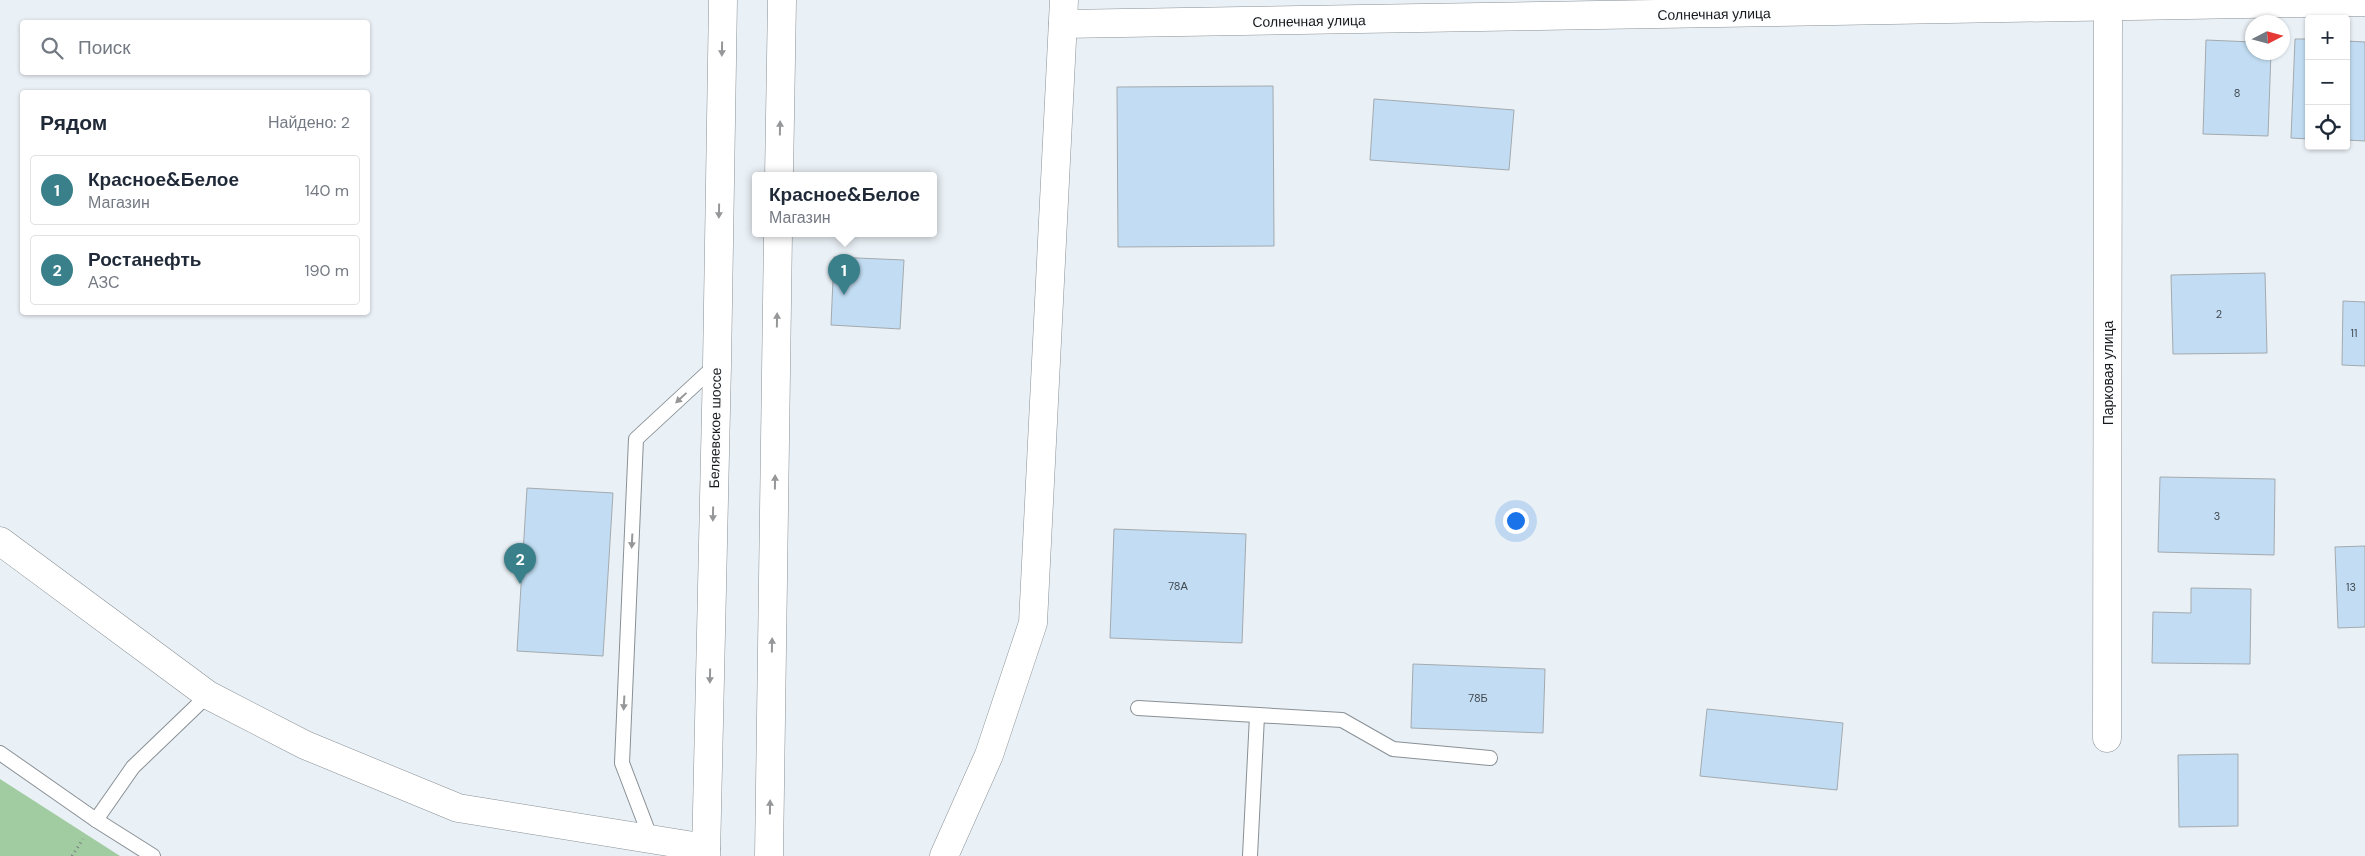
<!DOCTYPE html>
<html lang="ru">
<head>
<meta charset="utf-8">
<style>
	body { margin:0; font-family:"DM Sans",sans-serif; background:#f2f2f3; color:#1f2937 }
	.controls { position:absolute; right:15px; top:15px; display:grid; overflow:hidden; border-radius:5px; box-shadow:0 1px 4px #0004 }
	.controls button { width:45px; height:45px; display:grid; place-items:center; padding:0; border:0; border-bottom:1px solid #e0e1e3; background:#fff; color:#1f2937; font:25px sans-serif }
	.compass { position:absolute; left:2245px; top:15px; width:45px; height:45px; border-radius:50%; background:#fff; box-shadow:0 1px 4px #0004; rotate:84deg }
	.you { position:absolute; left:1515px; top:520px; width:18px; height:18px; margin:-12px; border:4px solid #fff; border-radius:50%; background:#1a73e8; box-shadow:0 0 0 8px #1a73e833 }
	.badge { display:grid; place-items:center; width:32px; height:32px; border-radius:50%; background:#3a808b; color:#fff; font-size:16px; font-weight:700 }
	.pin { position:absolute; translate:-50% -41px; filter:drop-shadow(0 1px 2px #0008) }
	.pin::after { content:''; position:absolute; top:26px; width:18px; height:15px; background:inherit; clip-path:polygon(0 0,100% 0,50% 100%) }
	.popup { position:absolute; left:752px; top:172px; width:185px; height:65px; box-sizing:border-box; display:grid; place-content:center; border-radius:5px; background:#fff; filter:drop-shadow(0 1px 4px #0005); font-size:16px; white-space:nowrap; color:#747a83 }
	.popup b { font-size:19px; color:#1f2937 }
	.popup::after { content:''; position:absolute; left:50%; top:100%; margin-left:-10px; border:10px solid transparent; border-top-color:#fff }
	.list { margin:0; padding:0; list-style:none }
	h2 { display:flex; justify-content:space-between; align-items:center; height:65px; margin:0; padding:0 20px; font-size:21px }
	h2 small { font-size:16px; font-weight:400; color:#747a83 }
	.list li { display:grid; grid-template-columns:32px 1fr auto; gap:15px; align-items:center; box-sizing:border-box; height:70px; margin:0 10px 10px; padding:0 10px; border:1px solid #e0e1e3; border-radius:5px }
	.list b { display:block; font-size:19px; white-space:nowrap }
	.list p { margin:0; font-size:16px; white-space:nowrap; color:#747a83 }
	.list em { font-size:16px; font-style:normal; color:#747a83 }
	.icon { flex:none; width:28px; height:28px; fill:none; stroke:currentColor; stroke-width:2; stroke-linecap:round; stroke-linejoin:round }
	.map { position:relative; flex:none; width:2365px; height:856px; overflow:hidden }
	.search { position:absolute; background:#fff; box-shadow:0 1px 4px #0004; left:20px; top:20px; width:350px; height:55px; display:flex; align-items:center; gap:12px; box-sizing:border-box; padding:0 18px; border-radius:5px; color:#747a83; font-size:19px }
	.panel { position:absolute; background:#fff; box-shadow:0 1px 4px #0004; left:20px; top:90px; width:350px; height:225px; border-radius:5px }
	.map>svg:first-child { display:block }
	.green { fill:#a1cca1 }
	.building { fill:#c2ddf3; stroke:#a3aaaf }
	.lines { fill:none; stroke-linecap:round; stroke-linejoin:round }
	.service-casing { stroke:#899095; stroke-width:16 }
	.minor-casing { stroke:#899095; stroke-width:29 }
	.primary-casing { stroke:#899095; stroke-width:29 }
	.path { stroke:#777c7f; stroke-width:3; stroke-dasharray:1 4; stroke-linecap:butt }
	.service { stroke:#fff; stroke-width:14 }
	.minor { stroke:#fff; stroke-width:28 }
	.primary { stroke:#fff; stroke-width:28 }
	.oneway { fill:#969798 }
	.labels { text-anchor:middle; stroke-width:4; stroke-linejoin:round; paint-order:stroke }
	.number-label { font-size:11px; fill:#414950 }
	.street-label { font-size:14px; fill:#16181a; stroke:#fcfdfe }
</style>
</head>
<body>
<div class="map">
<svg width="2365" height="856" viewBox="0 0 2365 856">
	<rect width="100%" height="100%" fill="#eaf1f6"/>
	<polygon class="green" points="0,779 120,856 0,856"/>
	<g class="building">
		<polygon points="2295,39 2309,39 2309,139 2291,138"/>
		<polygon points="2206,40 2252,42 2252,52 2271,52 2268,136 2203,134"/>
		<polygon points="2346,41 2365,42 2365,141 2346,140"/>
		<polygon points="1273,86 1274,246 1118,247 1117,87"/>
		<polygon points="1374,99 1514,110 1509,170 1370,160"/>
		<polygon points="834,257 904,260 900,329 831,325"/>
		<polygon points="2265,273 2267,353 2173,354 2171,275"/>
		<polygon points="2343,301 2365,302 2365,366 2342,365"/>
		<polygon points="2160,477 2275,479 2274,555 2158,552"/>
		<polygon points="527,488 613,493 603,656 517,651"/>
		<polygon points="1114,529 1246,534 1242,643 1110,638"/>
		<polygon points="2365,546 2365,627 2338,628 2335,547"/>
		<polygon points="2191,588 2251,589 2250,664 2152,663 2153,612 2191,613"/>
		<polygon points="1413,664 1545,669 1543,733 1411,728"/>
		<polygon points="1707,709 1843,723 1837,790 1700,776"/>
		<polygon points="2238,754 2238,826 2179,827 2178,755"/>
	</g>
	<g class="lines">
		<g class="service-casing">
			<g id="service">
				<polyline points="1138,708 1342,720 1393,749 1490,758"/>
				<polyline points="0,753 96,820 153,856"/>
				<polyline points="96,820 133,767 208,695"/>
				<polyline points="651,839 622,763 636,439 716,365"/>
				<polyline points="1250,856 1257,716"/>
			</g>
		</g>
		<g class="minor-casing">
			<g id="minor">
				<polyline points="1063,24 2365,2"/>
				<polyline points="0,541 208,695 305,745 458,808 706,848"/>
				<polyline points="2107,738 2108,8"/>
				<polyline points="944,856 989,755 1033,623 1064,0"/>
			</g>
		</g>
		<g class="primary-casing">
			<g id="primary">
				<polyline points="779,176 782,0"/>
				<polyline points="706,856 717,365 723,0"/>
				<polyline points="769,856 778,234"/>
			</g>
		</g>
		<polyline class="path" points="72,856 83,839"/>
		<use href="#service" class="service"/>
		<use href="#minor" class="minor"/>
		<use href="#primary" class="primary"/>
	</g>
	<defs><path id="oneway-solid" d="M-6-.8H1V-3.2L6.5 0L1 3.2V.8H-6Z" transform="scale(1.25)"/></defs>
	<g class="oneway">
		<use href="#oneway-solid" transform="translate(722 49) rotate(91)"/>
		<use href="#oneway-solid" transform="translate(780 128) rotate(-89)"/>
		<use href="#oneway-solid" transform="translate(719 211) rotate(91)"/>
		<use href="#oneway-solid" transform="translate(777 320) rotate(-89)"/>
		<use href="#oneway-solid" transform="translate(681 398) rotate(137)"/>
		<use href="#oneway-solid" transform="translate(775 482) rotate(-89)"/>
		<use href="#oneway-solid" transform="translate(713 514) rotate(91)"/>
		<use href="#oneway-solid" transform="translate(632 541) rotate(93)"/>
		<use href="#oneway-solid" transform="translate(772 645) rotate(-89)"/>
		<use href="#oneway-solid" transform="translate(710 676) rotate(91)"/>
		<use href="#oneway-solid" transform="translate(624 703) rotate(93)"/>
		<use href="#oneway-solid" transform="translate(770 807) rotate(-89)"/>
	</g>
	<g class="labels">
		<g class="number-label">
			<text x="2237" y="97">8</text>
			<text x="2219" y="318">2</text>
			<text x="2354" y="337">11</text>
			<text x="2217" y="520">3</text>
			<text x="1178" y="590">78А</text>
			<text x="2351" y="591">13</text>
			<text x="1478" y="702">78Б</text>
		</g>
		<g class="street-label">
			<text transform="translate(1714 14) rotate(-1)" y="5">Солнечная улица</text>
			<text transform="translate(1309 21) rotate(-1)" y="5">Солнечная улица</text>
			<text transform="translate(2108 373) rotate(-90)" y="5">Парковая улица</text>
			<text transform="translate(715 428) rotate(-89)" y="5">Беляевское шоссе</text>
		</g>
	</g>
</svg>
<div class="controls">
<button>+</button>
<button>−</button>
<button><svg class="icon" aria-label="locate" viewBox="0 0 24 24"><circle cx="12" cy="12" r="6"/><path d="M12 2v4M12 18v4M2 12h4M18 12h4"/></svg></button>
</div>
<svg class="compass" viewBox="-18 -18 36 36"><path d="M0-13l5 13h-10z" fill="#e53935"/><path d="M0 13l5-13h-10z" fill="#747a83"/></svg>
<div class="you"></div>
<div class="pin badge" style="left:844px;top:295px">1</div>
<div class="popup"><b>Красное&amp;Белое</b>Магазин</div>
<div class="pin badge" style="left:520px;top:584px">2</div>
<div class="search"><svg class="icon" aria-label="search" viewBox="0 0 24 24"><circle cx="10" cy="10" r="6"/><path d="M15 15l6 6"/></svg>Поиск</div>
<section class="panel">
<h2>Рядом<small>Найдено: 2</small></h2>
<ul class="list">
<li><span class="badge">1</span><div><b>Красное&amp;Белое</b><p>Магазин</p></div><em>140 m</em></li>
<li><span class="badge">2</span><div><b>Ростанефть</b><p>АЗС</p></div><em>190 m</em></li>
</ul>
</section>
</div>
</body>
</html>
